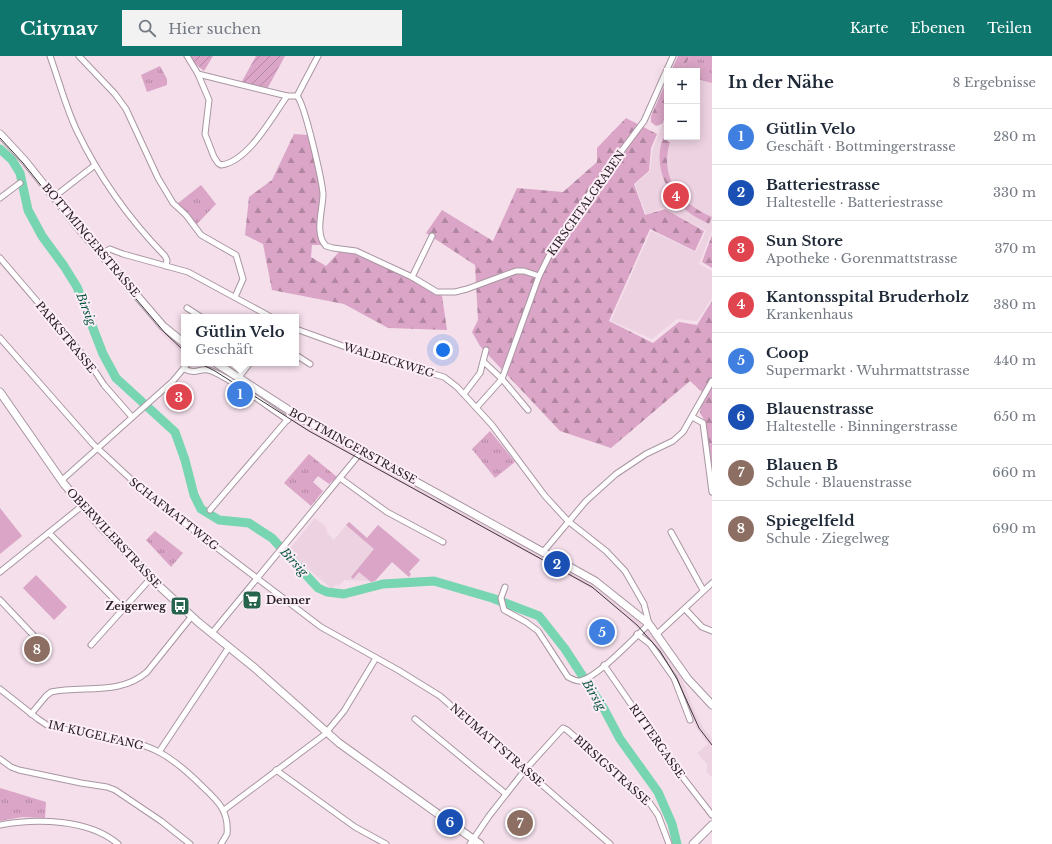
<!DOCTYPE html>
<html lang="de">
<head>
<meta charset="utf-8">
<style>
	body { margin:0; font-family:"Libre Baskerville",serif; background:#f2f2f3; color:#1f2937 }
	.controls { position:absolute; right:12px; top:12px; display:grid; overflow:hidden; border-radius:0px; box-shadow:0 2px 10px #0003 }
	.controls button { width:36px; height:36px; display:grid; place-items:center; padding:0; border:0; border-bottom:1px solid #e0e1e3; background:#fff; color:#1f2937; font:20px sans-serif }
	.you { position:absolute; left:443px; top:294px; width:14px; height:14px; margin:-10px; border:3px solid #fff; border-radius:50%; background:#1a73e8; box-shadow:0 0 0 6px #1a73e833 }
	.badge { display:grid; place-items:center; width:26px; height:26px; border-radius:50%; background:#0f766e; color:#fff; font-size:13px; font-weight:700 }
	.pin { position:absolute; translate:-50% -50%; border:2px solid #fff; box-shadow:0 1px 4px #0006 }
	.popup { position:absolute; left:181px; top:258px; width:118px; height:52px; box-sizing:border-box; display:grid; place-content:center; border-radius:0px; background:#fff; filter:drop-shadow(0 1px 3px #0005); font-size:13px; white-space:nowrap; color:#747a83 }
	.popup b { font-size:15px; color:#1f2937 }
	.popup::after { content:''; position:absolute; left:50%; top:100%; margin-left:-8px; border:8px solid transparent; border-top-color:#fff }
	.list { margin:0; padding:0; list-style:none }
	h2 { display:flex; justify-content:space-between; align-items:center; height:52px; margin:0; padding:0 16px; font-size:17px }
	h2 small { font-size:13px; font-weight:400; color:#747a83 }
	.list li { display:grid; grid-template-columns:26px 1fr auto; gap:12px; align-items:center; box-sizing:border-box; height:56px; padding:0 16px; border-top:1px solid #e0e1e3 }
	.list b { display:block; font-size:15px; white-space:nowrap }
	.list p { margin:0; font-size:13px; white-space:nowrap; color:#747a83 }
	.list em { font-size:13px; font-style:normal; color:#747a83 }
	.icon { flex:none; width:22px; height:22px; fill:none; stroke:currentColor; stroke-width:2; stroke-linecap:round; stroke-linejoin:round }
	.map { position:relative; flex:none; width:712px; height:788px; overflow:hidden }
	header { display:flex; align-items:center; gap:24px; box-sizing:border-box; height:56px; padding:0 20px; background:#0f766e; color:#fff }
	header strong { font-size:19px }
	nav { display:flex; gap:22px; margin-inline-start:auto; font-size:14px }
	.search { width:280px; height:36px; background:#f2f2f3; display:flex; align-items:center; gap:10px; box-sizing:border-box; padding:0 14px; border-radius:0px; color:#747a83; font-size:15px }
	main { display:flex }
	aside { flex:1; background:#fff }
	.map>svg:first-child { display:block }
	.built { fill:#edd2e2 }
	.grass { fill:url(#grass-tufts) }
	.forest { fill:url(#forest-firs) }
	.garden { fill:url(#garden-furrows) }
	.pitch { fill:#daa5c6 }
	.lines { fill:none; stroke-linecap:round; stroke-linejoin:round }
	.river { stroke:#78d5b2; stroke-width:9 }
	.minor-casing { stroke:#a996a2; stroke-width:7 }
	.secondary-casing { stroke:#a996a2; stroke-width:9 }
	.minor { stroke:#fff; stroke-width:5 }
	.secondary { stroke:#fff; stroke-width:7 }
	.tram { stroke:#3d353a; stroke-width:1 }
	.labels { text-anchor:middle; stroke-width:4; stroke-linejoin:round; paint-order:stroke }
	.street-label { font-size:11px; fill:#282125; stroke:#feeef7 }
	.poi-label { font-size:11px; font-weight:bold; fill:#282125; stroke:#feeef7; text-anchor:start }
	.water-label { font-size:12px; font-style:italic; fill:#0a5841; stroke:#feeef7 }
</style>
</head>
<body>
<header>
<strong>Citynav</strong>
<div class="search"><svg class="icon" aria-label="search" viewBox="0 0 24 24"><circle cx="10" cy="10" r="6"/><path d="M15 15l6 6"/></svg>Hier suchen</div>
<nav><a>Karte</a><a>Ebenen</a><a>Teilen</a></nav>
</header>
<main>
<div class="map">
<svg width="712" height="788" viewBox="0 0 712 788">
	<defs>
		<pattern id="grass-tufts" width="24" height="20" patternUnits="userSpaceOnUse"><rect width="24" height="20" fill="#daa5c6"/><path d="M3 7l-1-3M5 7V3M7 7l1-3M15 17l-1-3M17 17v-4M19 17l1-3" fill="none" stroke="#b186a1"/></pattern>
		<pattern id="forest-firs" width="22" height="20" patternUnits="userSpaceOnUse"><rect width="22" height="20" fill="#daa5c6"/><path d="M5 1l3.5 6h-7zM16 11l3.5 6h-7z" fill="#b186a1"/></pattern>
		<pattern id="garden-furrows" width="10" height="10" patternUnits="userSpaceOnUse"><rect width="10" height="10" fill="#daa5c6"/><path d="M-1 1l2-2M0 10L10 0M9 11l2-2" fill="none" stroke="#b186a1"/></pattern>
	</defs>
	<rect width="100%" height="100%" fill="#f4dfeb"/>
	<g class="built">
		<polygon points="712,0 712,175 699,208 712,215 712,242 697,265 677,263 652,283 611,265 651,175 696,196 706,175 664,152 646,158 635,128 650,116 653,92 667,57 667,81 697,81 697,15"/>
		<polygon points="156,265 184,293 184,299 163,279 154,268"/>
		<polygon points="197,307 207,307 226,317 311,372 595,527 639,565 671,602 681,621 695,656 704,673 712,682 712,721 707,716 707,708 697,697 708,688 696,671 676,623 657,593 623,557 596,535 298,369 215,316"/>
		<polygon points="315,462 326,471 327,477 334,484 349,466 367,482 378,469 420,504 409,516 411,518 409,521 392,506 375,525 344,524 338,530 336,528 332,533 288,495"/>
	</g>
	<g class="grass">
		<polygon points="690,0 712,0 712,27 697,23 697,15 682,15"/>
		<polygon points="160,10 167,23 167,29 147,36 141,19"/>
		<polygon points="201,129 216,148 197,168 177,148"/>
		<polygon points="490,375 515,406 495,422 472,393"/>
		<polygon points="309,398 337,421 329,428 318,420 313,426 323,435 311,450 284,427"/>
		<polygon points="155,475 183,497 171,511 146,484"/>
		<polygon points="0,732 46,746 45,762 22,761 0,765"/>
	</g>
	<g class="forest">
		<polygon points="678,0 690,0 682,15 671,15"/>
		<polygon points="667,24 667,56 662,68 656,70 651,66 651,60"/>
		<polygon points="626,62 657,78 651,92 649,115 634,128 645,159 665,153 704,175 695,195 650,173 609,265 653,287 679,266 697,269 712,245 712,411 705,365 700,357 702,336 690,325 611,392 560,375 493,304 480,290 472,276 478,264 475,209 426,177 442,154 493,185 517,132 563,136 597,106 597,92"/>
		<polygon points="294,78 308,79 322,139 320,181 323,189 312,189 311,201 326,210 339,196 361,198 409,219 442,240 447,274 388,272 344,248 272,234 263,188 245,179 249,141 272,124"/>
		<path d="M663,82l7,4c-11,36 10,61 42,75l-3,7c-7,-4 -15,-7 -22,-13 -21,-16 -34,-47 -24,-73z"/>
		<polygon points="712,179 712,212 702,206"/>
	</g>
	<g class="garden">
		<polygon points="190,0 213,0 204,15 194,7"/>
		<polygon points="256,0 285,0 266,35 240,29"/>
	</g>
	<g class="pitch">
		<polygon points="0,452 22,480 0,498"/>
		<polygon points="349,466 367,482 378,469 420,504 409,516 411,518 409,521 392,506 375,525 371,526 359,516 353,523 351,521 374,493 346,469"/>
		<polygon points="36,519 67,551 54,564 23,532"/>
	</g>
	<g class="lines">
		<polyline class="river" points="0,93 12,104 20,117 28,154 42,180 64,210 77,231 103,298 116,322 175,376 185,404 194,439 201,453 219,464 249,467 272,482 318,532 327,536 344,538 383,528 434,525 492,542 539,560 565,593 604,653 620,683 658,736 672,768 677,788"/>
		<g class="minor-casing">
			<g id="minor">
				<path d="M50,0c9,25 16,52 27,75 23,48 51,87 88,125l2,4 -1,6"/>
				<polyline points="79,0 115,38 126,53 158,122 173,147 186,159 201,179 236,199 243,223 235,241"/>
				<polyline points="187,0 198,18 287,40 297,40"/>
				<path d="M198,18l11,26 -4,34 9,23 4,6 3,2c27,-3 52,-49 66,-69"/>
				<path d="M297,40c8,8 25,85 26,98 0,15 -9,40 3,52l7,2 23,3 56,26 25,15h18l12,-3 49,-18h8l15,5"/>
				<polyline points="297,40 318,0"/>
				<polyline points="54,141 95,109"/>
				<polyline points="0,142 20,127"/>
				<polyline points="101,198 110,193 123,198 188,216 271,261"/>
				<polyline points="0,202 89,306 104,329 132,361"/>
				<polyline points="412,221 432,180"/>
				<polyline points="187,252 201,261"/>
				<path d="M296,273l69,25 79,23 13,10 35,38 53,71 23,25 38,30 19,20 19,33 5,20c-15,14 -51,53 -69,57 -5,0 -8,-2 -12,-4l-30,-46 -12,-9 -22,-12 -3,-12 4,-11"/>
				<polyline points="0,282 93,388 149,440 321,571 398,614 440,640 610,788"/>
				<polyline points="296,299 310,308"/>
				<polyline points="484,306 502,323 528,354"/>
				<path d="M184,313c14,6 14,-1 24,1 16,3 64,40 80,50"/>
				<polyline points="239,321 250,307"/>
				<polyline points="464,338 480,317 486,294"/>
				<polyline points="477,351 502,323 539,220 554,190 584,145 644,65 673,0"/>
				<polyline points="692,361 703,367 712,436"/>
				<polyline points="340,422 387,456 443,486"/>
				<polyline points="62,424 173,325 188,307"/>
				<polyline points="210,454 293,357"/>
				<polyline points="671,476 703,534"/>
				<polyline points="49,477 124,553"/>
				<polyline points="543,496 586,445 616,418 646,398 673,385 683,376 712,325"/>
				<polyline points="0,516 82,450"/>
				<polyline points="0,544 34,580"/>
				<polyline points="685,553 702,571 712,575"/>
				<polyline points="212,577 362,395"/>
				<polyline points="637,578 650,588 674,622 690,664"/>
				<polyline points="657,578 712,527"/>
				<polyline points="91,589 151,522"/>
				<polyline points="604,609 671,706 712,759"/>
				<path d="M0,633l38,30 9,6c36,11 77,9 112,27 17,9 31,22 45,36 15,14 25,24 23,46l-6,10"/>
				<path d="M31,658l15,-18 5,-4c33,-7 68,4 96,-20l45,-56"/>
				<polyline points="415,663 506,738"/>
				<polyline points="159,696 229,591"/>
				<polyline points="0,703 11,711 19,714 81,727 107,731 115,734 161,765 190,788"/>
				<polyline points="276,714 355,771 386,788"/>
				<polyline points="224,754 324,679 344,655 376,602"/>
				<path d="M0,769c36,-7 89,-6 118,19"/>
				<polyline points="470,788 489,760 525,714 563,672 567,674 649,746 658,759 669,788"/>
			</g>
		</g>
		<g class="secondary-casing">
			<g id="secondary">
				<polyline points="0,78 25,105 76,169 163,270 184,287"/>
				<polyline points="216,307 301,362 595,525 649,568 688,623 712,649"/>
				<polyline points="0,336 64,428 102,472 157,528 198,566 256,613 339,687 480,788"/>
				<polyline points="693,788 712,769"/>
			</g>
		</g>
		<use href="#minor" class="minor"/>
		<use href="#secondary" class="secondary"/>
		<g class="tram">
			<polyline points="0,82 23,107 63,157 165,277 184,295"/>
			<polyline points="199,307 215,315 309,375 592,531 637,569 660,595 677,623 699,672 712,689"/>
		</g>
	</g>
	<defs>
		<g id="supermarket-square" transform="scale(1)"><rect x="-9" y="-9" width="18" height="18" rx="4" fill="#27644e" stroke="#feeef7"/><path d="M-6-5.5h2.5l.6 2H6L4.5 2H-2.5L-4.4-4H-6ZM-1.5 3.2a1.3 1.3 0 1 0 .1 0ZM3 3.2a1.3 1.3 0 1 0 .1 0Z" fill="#fff"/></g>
		<g id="bus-square" transform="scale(1)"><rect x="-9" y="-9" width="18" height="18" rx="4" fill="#27644e" stroke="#feeef7"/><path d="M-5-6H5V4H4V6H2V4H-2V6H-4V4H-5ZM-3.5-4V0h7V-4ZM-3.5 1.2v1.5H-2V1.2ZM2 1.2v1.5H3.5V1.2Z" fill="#fff"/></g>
	</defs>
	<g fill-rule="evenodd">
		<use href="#supermarket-square" x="252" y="544"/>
		<use href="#bus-square" x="180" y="550"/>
	</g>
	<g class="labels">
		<g class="street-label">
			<text transform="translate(586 147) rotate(-55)" y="4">KIRSCHTALGRABEN</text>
			<text transform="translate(91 184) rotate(50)" y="4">BOTTMINGERSTRASSE</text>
			<text transform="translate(66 281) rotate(51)" y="4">PARKSTRASSE</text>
			<text transform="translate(389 304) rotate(17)" y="4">WALDECKWEG</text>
			<text transform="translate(353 390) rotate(29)" y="4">BOTTMINGERSTRASSE</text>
			<text transform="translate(174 458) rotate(38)" y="4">SCHAFMATTWEG</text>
			<text transform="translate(114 482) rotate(47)" y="4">OBERWILERSTRASSE</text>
			<text transform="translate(96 679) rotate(13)" y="4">IM KUGELFANG</text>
			<text transform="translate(657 685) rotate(55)" y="4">RITTERGASSE</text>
			<text transform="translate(497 689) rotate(41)" y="4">NEUMATTSTRASSE</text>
			<text transform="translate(612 714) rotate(42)" y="4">BIRSIGSTRASSE</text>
		</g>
		<g class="poi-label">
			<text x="266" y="548">Denner</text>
			<text x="166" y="554" text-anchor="end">Zeigerweg</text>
		</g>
		<g class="water-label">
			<text transform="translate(86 253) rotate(69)" y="4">Birsig</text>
			<text transform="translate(294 506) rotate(47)" y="4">Birsig</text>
			<text transform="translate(594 639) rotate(59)" y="4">Birsig</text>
		</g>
	</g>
</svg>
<div class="controls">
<button>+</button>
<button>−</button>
</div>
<div class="you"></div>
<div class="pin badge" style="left:240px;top:338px;background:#3f7fe0">1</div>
<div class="popup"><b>Gütlin Velo</b>Geschäft</div>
<div class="pin badge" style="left:557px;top:508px;background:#1a4fb4">2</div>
<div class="pin badge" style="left:179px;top:341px;background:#e0444e">3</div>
<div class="pin badge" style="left:676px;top:140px;background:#e0444e">4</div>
<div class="pin badge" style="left:602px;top:576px;background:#3f7fe0">5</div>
<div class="pin badge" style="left:450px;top:766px;background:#1a4fb4">6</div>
<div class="pin badge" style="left:520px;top:767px;background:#8d6e63">7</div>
<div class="pin badge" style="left:37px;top:593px;background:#8d6e63">8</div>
</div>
<aside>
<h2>In der Nähe<small>8 Ergebnisse</small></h2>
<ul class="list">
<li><span class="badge" style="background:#3f7fe0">1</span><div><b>Gütlin Velo</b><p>Geschäft · Bottmingerstrasse</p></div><em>280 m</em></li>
<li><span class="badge" style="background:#1a4fb4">2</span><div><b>Batteriestrasse</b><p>Haltestelle · Batteriestrasse</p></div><em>330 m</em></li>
<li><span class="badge" style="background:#e0444e">3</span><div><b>Sun Store</b><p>Apotheke · Gorenmattstrasse</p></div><em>370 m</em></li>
<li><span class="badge" style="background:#e0444e">4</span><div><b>Kantonsspital Bruderholz</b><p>Krankenhaus</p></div><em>380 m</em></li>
<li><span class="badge" style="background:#3f7fe0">5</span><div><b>Coop</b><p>Supermarkt · Wuhrmattstrasse</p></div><em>440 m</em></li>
<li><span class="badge" style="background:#1a4fb4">6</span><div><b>Blauenstrasse</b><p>Haltestelle · Binningerstrasse</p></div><em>650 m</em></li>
<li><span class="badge" style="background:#8d6e63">7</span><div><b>Blauen B</b><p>Schule · Blauenstrasse</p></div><em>660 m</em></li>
<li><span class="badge" style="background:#8d6e63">8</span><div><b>Spiegelfeld</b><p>Schule · Ziegelweg</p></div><em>690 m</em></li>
</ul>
</aside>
</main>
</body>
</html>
